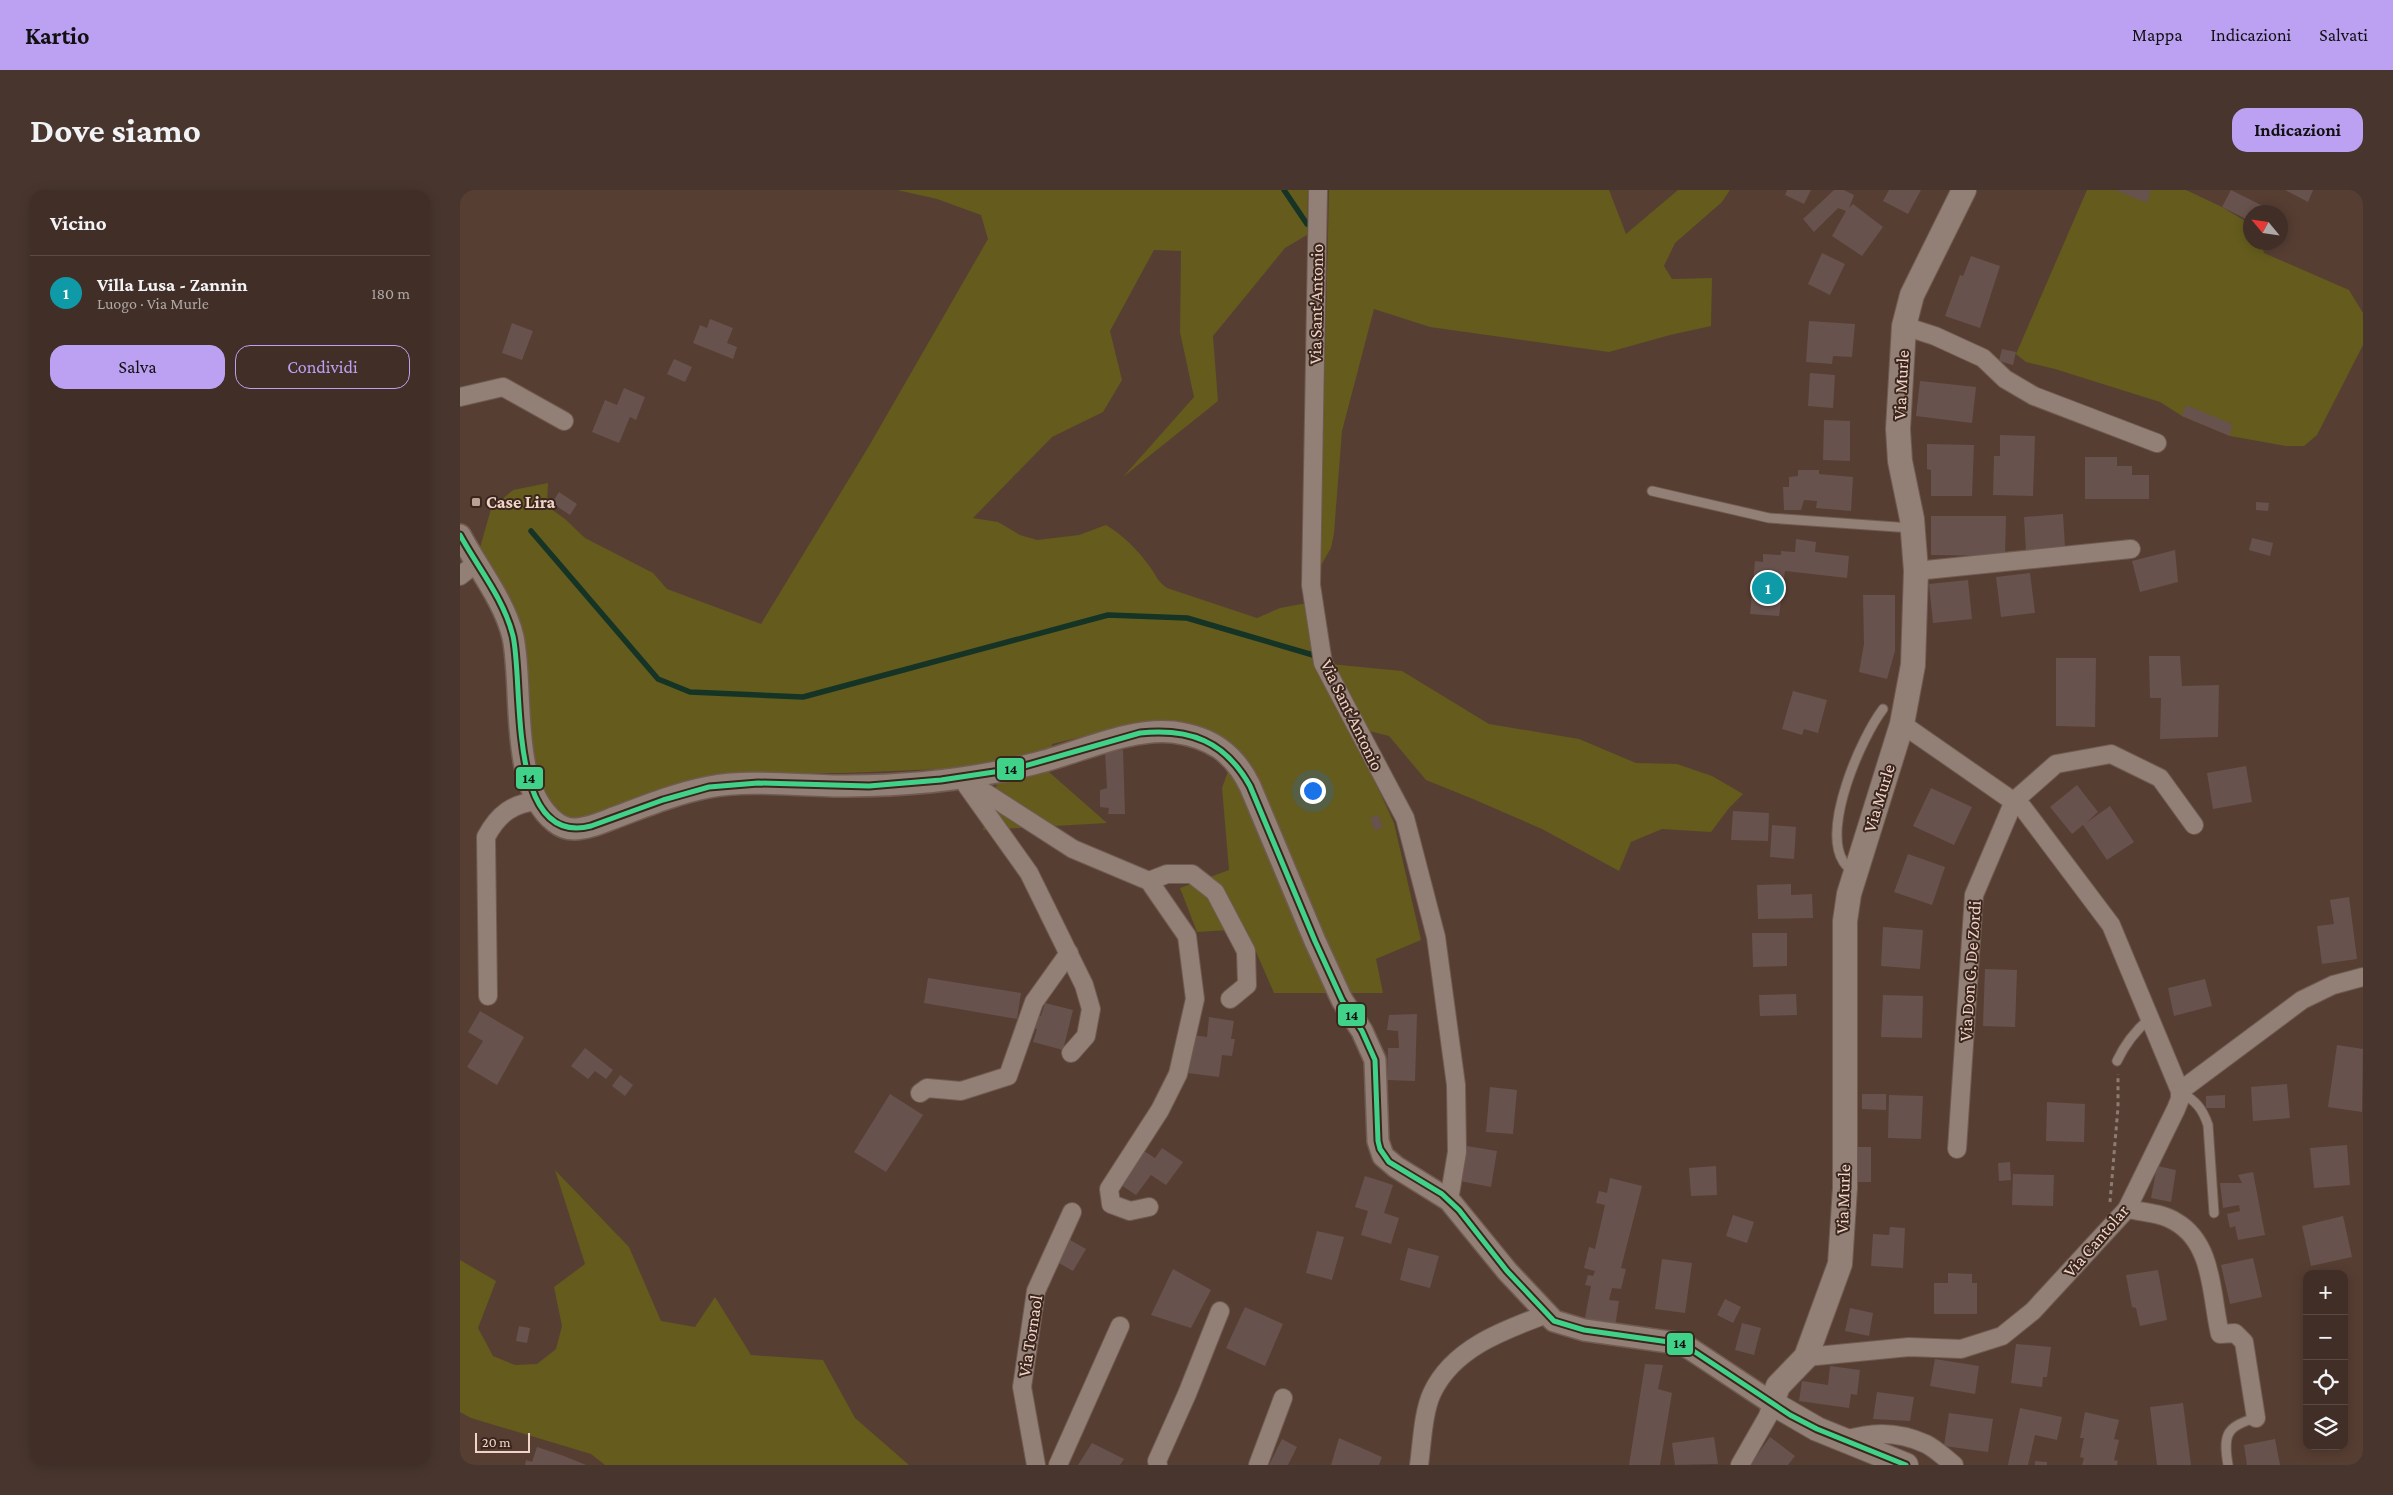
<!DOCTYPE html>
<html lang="it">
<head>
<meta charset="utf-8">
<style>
	body { margin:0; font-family:"Crimson Pro",serif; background:#48362e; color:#f1f3f6 }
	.controls { position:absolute; right:15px; bottom:15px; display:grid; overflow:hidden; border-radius:10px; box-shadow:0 2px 12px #0003 }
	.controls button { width:45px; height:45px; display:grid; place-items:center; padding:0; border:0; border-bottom:1px solid #5a4a43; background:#412e26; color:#f1f3f6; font:25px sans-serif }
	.compass { position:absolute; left:1783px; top:15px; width:45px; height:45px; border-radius:50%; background:#412e26; box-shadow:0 2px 12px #0003; rotate:299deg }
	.scale { position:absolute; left:15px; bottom:12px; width:55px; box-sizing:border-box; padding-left:5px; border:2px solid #f1d4c8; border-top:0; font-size:14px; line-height:18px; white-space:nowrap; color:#f1d4c8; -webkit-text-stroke:4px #3b261d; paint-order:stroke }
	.you { position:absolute; left:852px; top:600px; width:18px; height:18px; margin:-12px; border:4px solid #fff; border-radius:50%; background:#1a73e8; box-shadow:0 0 0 8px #1a73e833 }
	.badge { display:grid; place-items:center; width:32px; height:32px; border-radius:50%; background:#bca0f2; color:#fff; font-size:16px; font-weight:700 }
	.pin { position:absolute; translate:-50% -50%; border:2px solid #fff; box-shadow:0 1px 5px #0006 }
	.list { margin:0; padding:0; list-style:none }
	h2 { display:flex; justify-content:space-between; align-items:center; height:65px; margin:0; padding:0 20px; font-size:21px }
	h2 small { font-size:16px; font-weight:400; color:#aea8a7 }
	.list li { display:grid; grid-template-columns:32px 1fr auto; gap:15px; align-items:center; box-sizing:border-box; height:75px; padding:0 20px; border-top:1px solid #5a4a43 }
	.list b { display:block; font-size:19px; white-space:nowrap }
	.list p { margin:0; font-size:16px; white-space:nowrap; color:#aea8a7 }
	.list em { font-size:16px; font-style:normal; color:#aea8a7 }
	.actions { display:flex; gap:10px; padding:15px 20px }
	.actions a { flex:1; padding:11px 0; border:1px solid #bca0f2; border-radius:15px; text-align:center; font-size:18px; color:#bca0f2 }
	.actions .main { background:#bca0f2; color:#111 }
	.icon { flex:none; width:28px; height:28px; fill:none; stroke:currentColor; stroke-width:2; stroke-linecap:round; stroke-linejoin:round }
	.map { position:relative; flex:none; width:1903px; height:1275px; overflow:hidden; border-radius:15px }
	header { display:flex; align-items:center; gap:30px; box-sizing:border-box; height:70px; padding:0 25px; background:#bca0f2; color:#111 }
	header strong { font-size:24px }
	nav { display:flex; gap:28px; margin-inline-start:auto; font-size:18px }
	.intro { display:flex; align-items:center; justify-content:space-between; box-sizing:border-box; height:120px; padding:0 30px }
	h1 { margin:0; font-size:35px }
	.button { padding:12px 22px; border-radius:15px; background:#bca0f2; color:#111; font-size:18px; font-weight:700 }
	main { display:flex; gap:30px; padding:0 30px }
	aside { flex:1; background:#412e26; border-radius:15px; box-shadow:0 2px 12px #0003 }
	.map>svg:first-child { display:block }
	.green { fill:#645b1d }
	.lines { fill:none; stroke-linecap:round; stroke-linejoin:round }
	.stream { stroke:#153426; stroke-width:5.5 }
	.building { fill:#68524d }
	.service-casing { stroke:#715b51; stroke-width:11 }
	.minor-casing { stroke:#715b51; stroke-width:20 }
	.tertiary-casing { stroke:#715b51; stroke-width:24 }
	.secondary-casing { stroke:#715b51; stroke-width:26 }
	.path { stroke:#8d7c74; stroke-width:3; stroke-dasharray:4 4; stroke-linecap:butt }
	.service { stroke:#927f76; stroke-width:9 }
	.minor { stroke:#927f76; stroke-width:18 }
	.tertiary { stroke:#927f76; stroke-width:21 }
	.secondary { stroke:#927f76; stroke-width:24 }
	.bus-1-casing { stroke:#3b261d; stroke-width:9 }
	.bus-1 { stroke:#40d288; stroke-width:5 }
	.poi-dot { fill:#bba094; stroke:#3b261d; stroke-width:2 }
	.labels { text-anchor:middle; stroke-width:4; stroke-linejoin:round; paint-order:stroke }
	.street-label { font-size:18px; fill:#f1d4c8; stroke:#3b261d }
	.poi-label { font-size:18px; font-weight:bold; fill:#f1d4c8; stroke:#3b261d; text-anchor:start }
	.line-badge { stroke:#3b261d; stroke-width:2 }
	.pale-badge-label { font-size:14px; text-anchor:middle; font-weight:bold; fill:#111 }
</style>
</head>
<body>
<header>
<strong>Kartio</strong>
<nav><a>Mappa</a><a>Indicazioni</a><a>Salvati</a></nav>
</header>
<div class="intro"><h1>Dove siamo</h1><a class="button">Indicazioni</a></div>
<main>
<aside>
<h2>Vicino<small></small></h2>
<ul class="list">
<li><span class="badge" style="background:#0f9aa8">1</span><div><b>Villa Lusa - Zannin</b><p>Luogo · Via Murle</p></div><em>180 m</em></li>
</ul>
<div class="actions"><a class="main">Salva</a><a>Condividi</a></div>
</aside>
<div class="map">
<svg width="1903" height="1275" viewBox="0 0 1903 1275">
	<rect width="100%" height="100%" fill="#573e33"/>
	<g class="green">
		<path d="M437,0h411l-1,45 -22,13 -72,88 5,65 -95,76 71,-80 -14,-65 1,-81 -27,-1 -44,81 12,49 -19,32 -51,25 -79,81 25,4 22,13 17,5 42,-5 27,-10c18,11 32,25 44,42 7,9 6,13 17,21l90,30 23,-10 27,-5 2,26 9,39 36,68 40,87 27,117 -45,19 7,34h-109l-28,-64 -49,3 -17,-44 49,-18 -7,-82 12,-33 -47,-31 -35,-4 -100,24 -3,28 58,51 -124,7 17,-57 -60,-4 -94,4h-108l-45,6 -34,10 -23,11 -49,18 -29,3 -21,-16 -18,-132 -42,-115 14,-49 22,-19 35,-7 -1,23 18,13 20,19 68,35 14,16 94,35 108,-178 119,-207 -7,-24 -44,-16z"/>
		<polygon points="869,0 1149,0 1166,44 1218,0 1270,0 1262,12 1215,53 1204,76 1212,89 1252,88 1251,136 1210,145 1149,162 970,137 914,119 882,241 874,343 871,358 860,377"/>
		<polygon points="1627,0 1726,0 1762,17 1790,34 1790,52 1801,53 1804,63 1889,100 1903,123 1903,155 1857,245 1844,256 1826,256 1770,246 1722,226 1700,212 1595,179 1566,172 1556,164"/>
		<polygon points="870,474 942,481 1029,534 1119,549 1176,573 1217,574 1252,586 1283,604 1269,618 1251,642 1202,639 1171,652 1159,681 1082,639 1013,609 966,590 929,546 905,540"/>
		<polygon points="95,980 169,1057 201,1131 235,1137 255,1107 291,1165 363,1170 395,1228 449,1275 145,1275 131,1264 11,1228 0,1222 0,1070 36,1091 18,1138 33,1166 55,1175 77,1174 96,1159 102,1136 94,1097 125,1074"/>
	</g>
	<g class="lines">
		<g class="stream">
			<polyline points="824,0 847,34"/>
			<polyline points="71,341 198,489 230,502 343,507 648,425 727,428 853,465"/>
		</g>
	</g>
	<g class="building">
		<polygon points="1327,0 1351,0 1344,14 1325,5"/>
		<polygon points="1374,0 1384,0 1394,5 1389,18 1393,14 1423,37 1402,66 1372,46 1386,21 1378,18 1354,42 1343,29"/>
		<polygon points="1429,0 1461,0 1448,24 1423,11"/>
		<polygon points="1655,0 1691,0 1687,13"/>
		<polygon points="1771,0 1807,18 1805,22 1790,22 1790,31 1762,17"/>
		<polygon points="1825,0 1853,0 1848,12"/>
		<polygon points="1362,63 1385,74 1370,105 1348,94"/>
		<polygon points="1511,66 1540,76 1520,138 1485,126 1500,85 1503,86"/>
		<polygon points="250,129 273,138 267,153 277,157 273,169 233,153 240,135 247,138"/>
		<polygon points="1349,131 1395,134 1392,167 1373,166 1372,174 1346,172"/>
		<polygon points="52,133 73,141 62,170 42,163"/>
		<polygon points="1542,159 1556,162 1553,175 1539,171"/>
		<polygon points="214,169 232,177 225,192 207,184"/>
		<polygon points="1350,183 1375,185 1373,218 1348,216"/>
		<polygon points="1460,191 1516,197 1512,233 1456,226"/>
		<polygon points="164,198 185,207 176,230 170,227 159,253 132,242 145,210 157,215"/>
		<polygon points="1726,215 1772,234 1770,246 1722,226"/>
		<polygon points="1364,230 1390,231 1390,271 1363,270"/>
		<polygon points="1540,245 1575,246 1573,306 1533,305 1534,266 1540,266"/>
		<polygon points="1467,254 1514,255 1512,306 1471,306 1471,280 1467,279"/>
		<polygon points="1625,267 1657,267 1657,276 1672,276 1672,285 1689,285 1689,309 1625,309"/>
		<polygon points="1338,280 1359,280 1359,284 1393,287 1391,321 1356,318 1357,311 1344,310 1341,320 1324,320 1323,297 1329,297 1329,287 1338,286"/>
		<polygon points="99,302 117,314 110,325 92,313"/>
		<polygon points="1796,312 1809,313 1808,321 1796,320"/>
		<polygon points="1603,324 1605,358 1566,360 1564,327"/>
		<polygon points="1471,326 1546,326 1545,366 1471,365"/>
		<polygon points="1792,348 1813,353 1810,366 1789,360"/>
		<polygon points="1336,349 1356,352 1355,362 1389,366 1387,388 1325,381 1319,426 1290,424 1295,371 1303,372 1303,364 1321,365 1321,361 1335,362"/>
		<polygon points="1715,360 1718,392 1680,402 1672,371"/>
		<polygon points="1570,383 1575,423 1541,427 1536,387"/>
		<polygon points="1508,390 1512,429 1473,433 1469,394"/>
		<polygon points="1403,405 1435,405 1435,461 1427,489 1399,482 1404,454"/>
		<polygon points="1689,466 1720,466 1722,496 1759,495 1758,547 1700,549 1701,508 1690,508"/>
		<polygon points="1596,468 1636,468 1635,537 1596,536"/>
		<polygon points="1333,501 1367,510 1358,543 1344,539 1342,545 1322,539"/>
		<polygon points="663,560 665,624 648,624 649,618 640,617 640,600 647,598 645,561"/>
		<polygon points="1786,576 1792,612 1753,619 1747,583"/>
		<polygon points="1617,595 1638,622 1626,633 1650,616 1674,652 1647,670 1623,635 1612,644 1590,617"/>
		<polygon points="1471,598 1512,617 1494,655 1453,636"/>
		<polygon points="1273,621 1309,623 1308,651 1271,650"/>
		<polygon points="918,625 923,637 915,641 910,628"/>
		<polygon points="1312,635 1336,637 1334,669 1310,667"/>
		<polygon points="1448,664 1485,677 1472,715 1434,702"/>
		<polygon points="1331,694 1331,705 1352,704 1353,728 1298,729 1297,695"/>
		<polygon points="1889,707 1897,769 1862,774 1857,736 1874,734 1870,710"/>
		<polygon points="1423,737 1463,740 1460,779 1421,776"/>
		<polygon points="1292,743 1327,743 1327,776 1293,777"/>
		<polygon points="1525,779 1557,780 1555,837 1523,836"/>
		<polygon points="468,788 561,803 557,829 464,813"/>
		<polygon points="1745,789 1752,816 1714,826 1708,798"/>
		<polygon points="1336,804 1337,825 1300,826 1299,805"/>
		<polygon points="1423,805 1463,806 1462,848 1421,847"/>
		<polygon points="585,813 613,820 603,860 573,852 577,839 573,838 577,825 581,826"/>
		<polygon points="20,821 64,847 37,895 7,877 23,851 8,842"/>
		<polygon points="957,824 955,891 927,890 928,858 939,858 938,841 927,840 929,825"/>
		<polygon points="749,827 774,831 771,849 775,849 772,866 762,865 759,887 727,883 732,845 747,847"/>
		<polygon points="1877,855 1903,859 1902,922 1868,917"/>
		<polygon points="125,858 153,880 146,889 135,881 128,889 111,876"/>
		<polygon points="160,885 173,895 165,906 152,896"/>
		<polygon points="1827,894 1830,928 1793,931 1791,897"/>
		<polygon points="1030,897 1057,900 1053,944 1026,942"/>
		<polygon points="430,904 463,925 426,982 394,962"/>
		<polygon points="1402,904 1426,904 1426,920 1402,919"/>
		<polygon points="1429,905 1463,906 1461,949 1428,948"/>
		<polygon points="1765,905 1765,918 1746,918 1746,906"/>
		<polygon points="1587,912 1625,914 1624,952 1586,951"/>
		<polygon points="1887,955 1890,995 1854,998 1850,958"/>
		<polygon points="1007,956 1037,961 1031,997 1000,991"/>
		<polygon points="1391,957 1411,957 1411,992 1392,992"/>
		<polygon points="702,958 723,972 706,995 691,985 676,1005 661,995 684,961 695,968"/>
		<polygon points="1550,972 1551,990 1539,991 1538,973"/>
		<polygon points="1256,976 1257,1005 1231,1006 1229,978"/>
		<polygon points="1697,976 1716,980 1711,1012 1691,1008"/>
		<polygon points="1793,982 1805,1045 1778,1050 1775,1036 1770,1038 1767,1024 1780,1021 1779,1015 1763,1018 1760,993 1782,993 1778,985"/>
		<polygon points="1553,984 1594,985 1593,1016 1552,1015"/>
		<polygon points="905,986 933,995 924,1023 939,1028 931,1054 901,1045 908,1021 895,1017"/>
		<polygon points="1150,988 1182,996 1161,1078 1166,1079 1161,1099 1152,1098 1149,1110 1159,1111 1155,1137 1124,1133 1131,1096 1125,1095 1128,1085 1133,1086 1135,1081 1124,1078 1129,1057 1135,1059 1145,1015 1136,1013 1139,1001 1147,1003"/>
		<polygon points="1273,1025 1294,1032 1287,1053 1266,1046"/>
		<polygon points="1883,1026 1892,1067 1851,1076 1842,1036"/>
		<polygon points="1430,1037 1445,1038 1443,1078 1411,1076 1413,1044 1429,1045"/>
		<polygon points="857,1041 884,1047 872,1090 846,1083"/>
		<polygon points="610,1050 626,1059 613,1081 597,1072"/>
		<polygon points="948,1058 979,1066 970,1098 940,1090"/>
		<polygon points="1793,1068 1802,1107 1770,1114 1761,1075"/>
		<polygon points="1202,1069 1232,1073 1225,1123 1195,1119"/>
		<polygon points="713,1079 751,1100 731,1138 691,1125"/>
		<polygon points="1698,1080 1707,1130 1680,1136 1676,1118 1672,1117 1666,1085"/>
		<polygon points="1488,1083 1512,1084 1512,1093 1517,1093 1517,1124 1474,1124 1474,1093 1488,1093"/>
		<polygon points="1265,1109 1281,1117 1273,1133 1257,1125"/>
		<polygon points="785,1117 823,1134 805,1176 766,1158"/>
		<polygon points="1390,1118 1413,1123 1409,1146 1385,1141"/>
		<polygon points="1282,1133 1301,1138 1294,1165 1275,1160"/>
		<polygon points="59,1136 70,1138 67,1153 56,1151"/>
		<polygon points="1556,1154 1591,1157 1587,1187 1583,1187 1582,1197 1551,1193"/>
		<polygon points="1475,1169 1519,1176 1515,1204 1470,1196"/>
		<polygon points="1185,1174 1203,1175 1198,1199 1212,1203 1200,1275 1169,1275"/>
		<polygon points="1370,1176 1400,1180 1397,1205 1391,1204 1389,1218 1339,1211 1342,1191 1368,1195"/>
		<polygon points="1417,1202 1454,1207 1450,1231 1413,1229"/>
		<polygon points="1723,1213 1731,1275 1697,1275 1690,1217"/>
		<polygon points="1560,1218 1602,1227 1597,1250 1575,1245 1568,1275 1548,1275"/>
		<polygon points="1625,1222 1659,1230 1654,1249 1659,1250 1654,1270 1658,1271 1657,1275 1622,1275 1624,1268 1620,1267 1624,1248 1620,1248"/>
		<polygon points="1489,1223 1533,1229 1528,1262 1484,1256"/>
		<polygon points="1254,1247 1258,1274 1215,1275 1212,1253"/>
		<polygon points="1310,1247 1335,1266 1328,1275 1290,1275"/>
		<polygon points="879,1248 922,1267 919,1275 871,1275"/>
		<polygon points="822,1249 837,1257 828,1275 809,1275"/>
		<polygon points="1815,1249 1820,1275 1787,1275 1784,1255"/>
		<polygon points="632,1253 664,1269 660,1275 618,1275"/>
		<polygon points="77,1257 104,1266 126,1275 65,1275 66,1270 72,1272"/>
		<polygon points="1575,1271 1587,1272 1587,1275 1575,1275"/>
	</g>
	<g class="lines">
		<g class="service-casing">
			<g id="service">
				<polyline points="1192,301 1309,328 1451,338"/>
				<path d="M1393,683c-3,-4 -8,-8 -10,-12 -21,-34 18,-123 40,-152"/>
				<path d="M1657,871c8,-17 18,-30 32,-42"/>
				<path d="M1720,901c15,10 22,16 28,34l6,88"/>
				<path d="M1768,1275c-5,-30 -2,-39 28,-47"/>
			</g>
		</g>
		<g class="minor-casing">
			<g id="minor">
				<polyline points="858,0 851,395 863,473 945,628 976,747 996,895 997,962 989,1010"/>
				<polyline points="1444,136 1475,146 1523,168 1545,189 1574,206 1697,253"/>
				<polyline points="0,207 43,197 104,231"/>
				<polyline points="1456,381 1671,359"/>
				<polyline points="0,386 15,374"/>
				<polyline points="1442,534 1563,618 1651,735 1720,901"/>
				<polyline points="501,587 613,659 689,691 727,746 735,809 718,884 700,920 649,999 651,1014 670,1021 689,1017"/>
				<polyline points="507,596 569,683 624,795 631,819 626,846 611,863"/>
				<polyline points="689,691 707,684 732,684 755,702 786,761 787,795 770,809"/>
				<path d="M28,806l-2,-159c12,-23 27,-34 52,-36"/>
				<polyline points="460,903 467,898 501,901 548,886 574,812 609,763"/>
				<polyline points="1497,959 1514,705 1554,611 1596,574 1651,564 1700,588 1734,635"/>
				<path d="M1667,1019c16,3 35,4 49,13 38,22 35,75 44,112l15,-1 9,9 12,76"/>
				<polyline points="1346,1167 1449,1157 1501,1159 1542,1146 1573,1121 1667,1019 1716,919 1720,909 1720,901 1842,810 1873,795 1903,787"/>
				<path d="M1386,1250c27,-9 54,-8 80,4 10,5 19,14 28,21"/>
				<polyline points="576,1275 562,1197 576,1101 612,1022"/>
				<polyline points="598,1275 660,1136"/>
				<polyline points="698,1275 697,1271 727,1204 760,1121"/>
				<polyline points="798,1275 823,1208"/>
				<path d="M959,1275c3,-21 4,-53 13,-72 21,-45 72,-63 115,-79"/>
				<polyline points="1280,1275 1308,1226 1312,1213"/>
			</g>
		</g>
		<g class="tertiary-casing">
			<path id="tertiary" d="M0,345c17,32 45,67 53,102 11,52 -5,148 42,185 5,4 12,7 19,7 15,0 31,-8 45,-13 29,-11 59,-23 90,-29 38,-8 95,-1 136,-1 63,0 130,-7 192,-23 40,-10 95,-36 136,-31 38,5 61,21 77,54l65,155 27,59 20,31 13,29 3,81 5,15 13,11 53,33 58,71 47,50 30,9 99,14 89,59"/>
		</g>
		<g class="secondary-casing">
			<polyline id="secondary" points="1446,1275 1357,1239 1312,1213 1318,1196 1346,1167 1380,1074 1385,998 1385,731 1389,704 1442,534 1453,475 1456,381 1452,329 1440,271 1438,239 1444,136 1452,105 1504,0"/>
		</g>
		<polyline class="path" points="1650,1012 1658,917 1658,884"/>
		<use href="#service" class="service"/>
		<use href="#minor" class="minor"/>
		<use href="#tertiary" class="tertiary"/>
		<use href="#secondary" class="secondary"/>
		<g class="bus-1-casing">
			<path id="bus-1" d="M0,345c18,33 44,64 53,101 11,47 -7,212 78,190l72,-26 46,-13 49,-4 111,3 72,-6 73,-11 126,-36c50,-5 85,8 110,53l65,155 27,59 20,31 13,29 3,81 2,8 9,13 53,32 17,16 48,61 47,50 30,9 99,14 107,71 27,14 89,36"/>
		</g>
		<use href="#bus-1" class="bus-1"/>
	</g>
	<rect class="poi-dot" x="11" y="307" width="10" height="10" rx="2.5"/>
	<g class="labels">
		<g class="street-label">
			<text transform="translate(856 114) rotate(-89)" y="6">Via Sant'Antonio</text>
			<text transform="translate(1441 195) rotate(-87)" y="6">Via Murle</text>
			<text transform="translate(892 525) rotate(64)" y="6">Via Sant'Antonio</text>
			<text transform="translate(1419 608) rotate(-73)" y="6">Via Murle</text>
			<text transform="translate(1510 781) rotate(-86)" y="6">Via Don G. De Zordi</text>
			<text transform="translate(1383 1009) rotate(-88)" y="6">Via Murle</text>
			<text transform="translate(1636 1051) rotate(-49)" y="6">Via Cantolar</text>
			<text transform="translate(570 1146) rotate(-81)" y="6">Via Tornaol</text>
		</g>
		<g class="poi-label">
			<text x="26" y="318">Case Lira</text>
		</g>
	</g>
	<g class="line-badge">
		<rect x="536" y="567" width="29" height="24" rx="5" fill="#40d288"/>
		<rect x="55" y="576" width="29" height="24" rx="5" fill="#40d288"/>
		<rect x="877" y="813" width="29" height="24" rx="5" fill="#40d288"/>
		<rect x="1206" y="1142" width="28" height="24" rx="5" fill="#40d288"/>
	</g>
	<g class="pale-badge-label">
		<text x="551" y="584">14</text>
		<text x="69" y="593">14</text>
		<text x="892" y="830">14</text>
		<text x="1220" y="1158">14</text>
	</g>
</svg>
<div class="controls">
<button>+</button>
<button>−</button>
<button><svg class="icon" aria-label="locate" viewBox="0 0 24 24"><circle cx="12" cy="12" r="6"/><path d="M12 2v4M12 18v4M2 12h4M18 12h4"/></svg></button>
<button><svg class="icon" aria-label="layers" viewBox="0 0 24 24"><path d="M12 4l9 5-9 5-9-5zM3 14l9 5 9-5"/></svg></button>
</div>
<svg class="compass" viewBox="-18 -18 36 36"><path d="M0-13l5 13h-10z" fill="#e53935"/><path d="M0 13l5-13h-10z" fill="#aea8a7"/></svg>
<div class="scale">20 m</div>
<div class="you"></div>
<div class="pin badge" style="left:1308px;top:398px;background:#0f9aa8">1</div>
</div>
</main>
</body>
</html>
